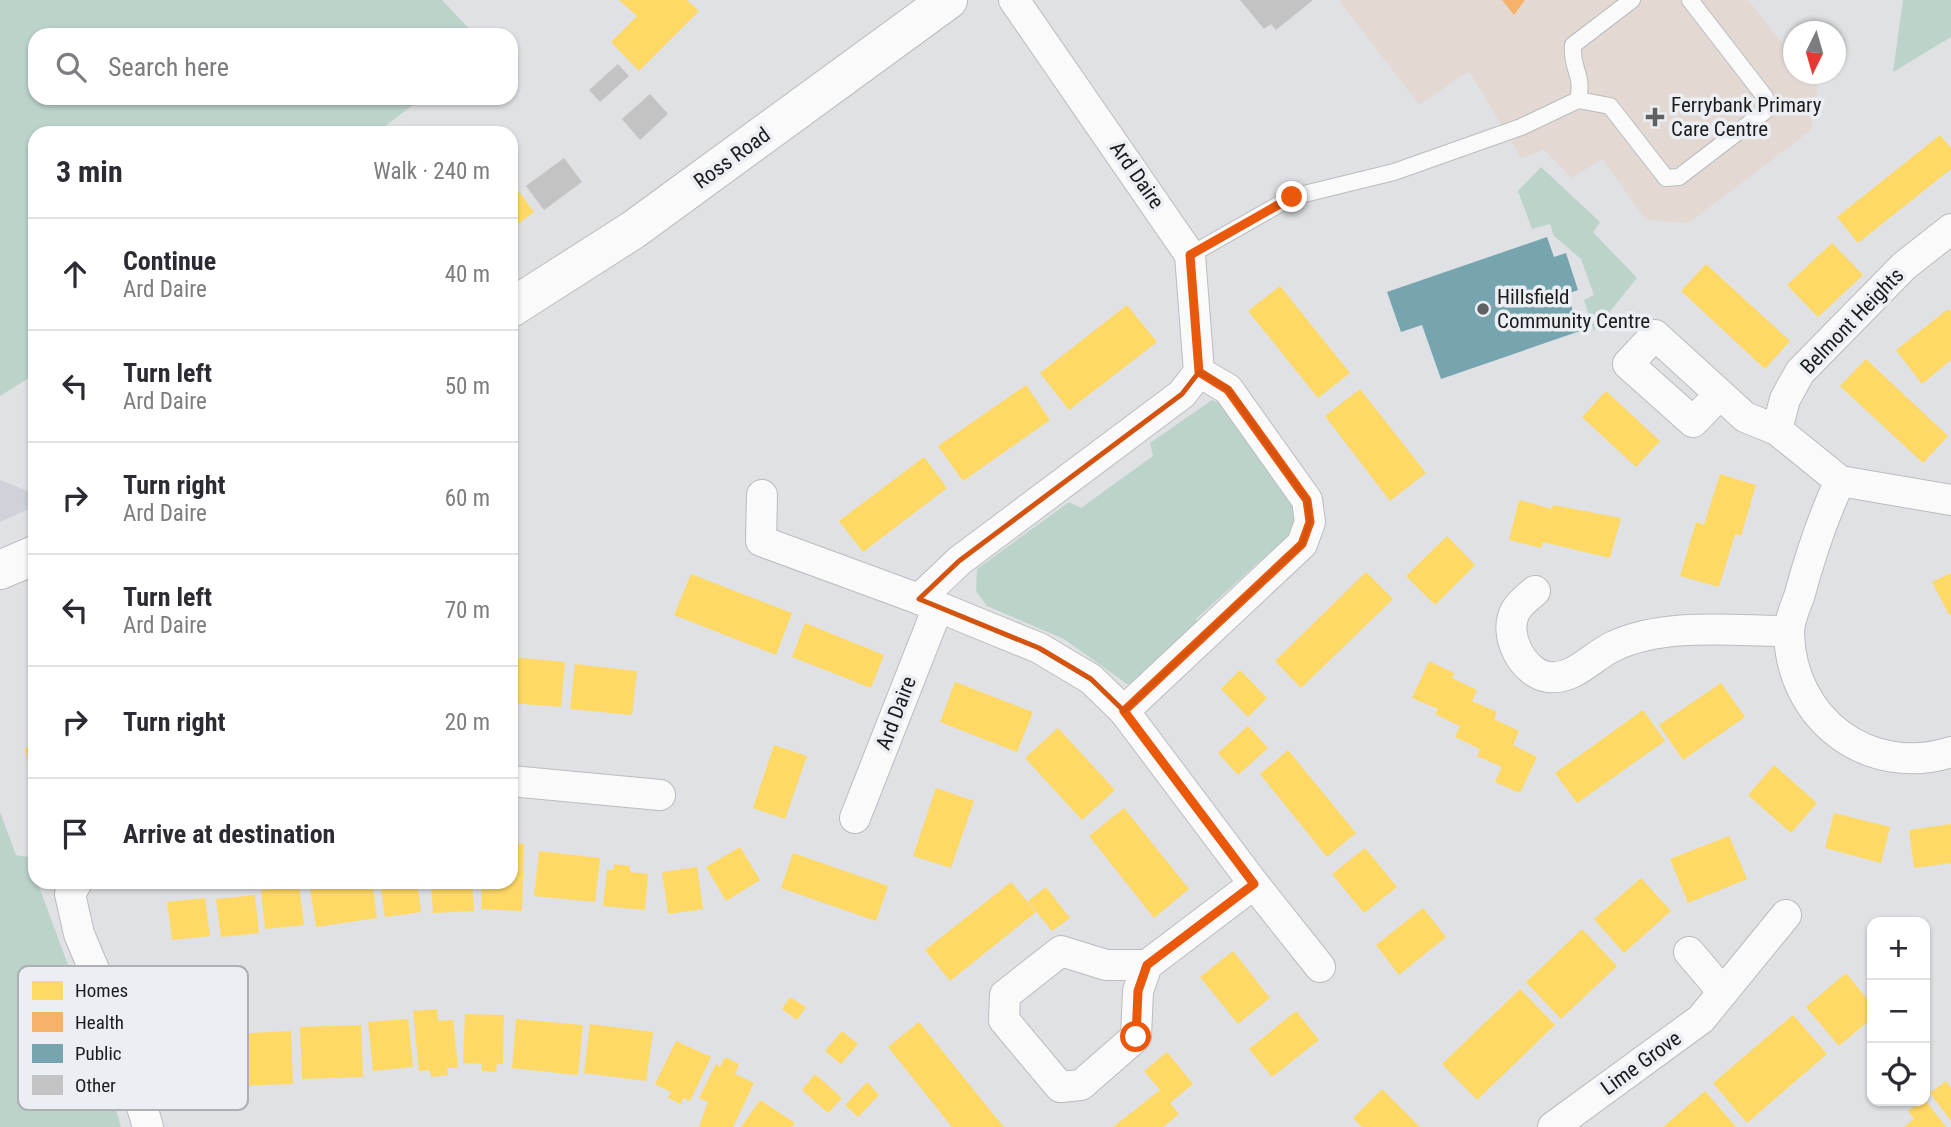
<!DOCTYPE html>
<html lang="en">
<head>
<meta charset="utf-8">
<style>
	body { margin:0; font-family:"Roboto Condensed",sans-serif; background:#f2f2f3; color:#2b2b33 }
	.controls { position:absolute; right:21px; bottom:21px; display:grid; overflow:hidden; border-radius:14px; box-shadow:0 2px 5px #0004 }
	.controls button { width:63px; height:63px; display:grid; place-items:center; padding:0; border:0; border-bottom:2px solid #e1e1e2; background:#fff; color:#2b2b33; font:35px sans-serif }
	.compass { position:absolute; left:1783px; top:21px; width:63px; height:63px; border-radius:50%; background:#fff; box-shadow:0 2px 5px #0004; rotate:185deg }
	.stop { position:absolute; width:21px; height:21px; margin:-16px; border:5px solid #ea580c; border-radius:50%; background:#fff }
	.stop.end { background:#ea580c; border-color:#fff; box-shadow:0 2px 7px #0008 }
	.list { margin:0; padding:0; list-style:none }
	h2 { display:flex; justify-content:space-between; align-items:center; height:91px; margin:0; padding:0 28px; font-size:30px }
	h2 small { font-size:23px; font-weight:400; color:#7c7c81 }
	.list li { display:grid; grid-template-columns:46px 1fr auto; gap:21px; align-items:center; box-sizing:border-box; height:112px; padding:0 28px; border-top:2px solid #e1e1e2 }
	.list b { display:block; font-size:26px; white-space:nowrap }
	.list p { margin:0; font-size:23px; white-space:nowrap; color:#7c7c81 }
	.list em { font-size:23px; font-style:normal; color:#7c7c81 }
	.icon { flex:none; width:38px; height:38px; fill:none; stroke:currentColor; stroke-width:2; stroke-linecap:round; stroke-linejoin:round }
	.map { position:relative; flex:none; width:1951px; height:1127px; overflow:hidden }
	.search { position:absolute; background:#fff; box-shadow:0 2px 5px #0004; left:28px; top:28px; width:490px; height:77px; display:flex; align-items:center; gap:18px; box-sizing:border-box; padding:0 24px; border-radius:21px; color:#7c7c81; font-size:26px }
	.panel { position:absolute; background:#fff; box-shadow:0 2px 5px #0004; left:28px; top:126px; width:490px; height:763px; border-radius:21px }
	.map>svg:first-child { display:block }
	.built { fill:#cfd2d9 }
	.medical { fill:#e3d9d2 }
	.green { fill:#bcd3ca }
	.homes { fill:#ffd966 }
	.health { fill:#f6b26b }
	.public { fill:#76a5af }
	.building { fill:#c3c3c4 }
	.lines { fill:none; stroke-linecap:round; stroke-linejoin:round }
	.lane-casing { stroke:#babcbe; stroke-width:18 }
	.street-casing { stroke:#babcbe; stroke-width:32 }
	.secondary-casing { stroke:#babcbe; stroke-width:40 }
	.lane { stroke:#fafafb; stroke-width:16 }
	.street { stroke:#fafafb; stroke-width:30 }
	.secondary { stroke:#fafafb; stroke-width:38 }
	.route { stroke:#ea580c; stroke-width:9 }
	.marked { fill:none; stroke:#d4530e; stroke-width:5; stroke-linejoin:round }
	.poi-dot { fill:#606163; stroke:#ebeef2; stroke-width:2.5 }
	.labels { text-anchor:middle; stroke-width:7; stroke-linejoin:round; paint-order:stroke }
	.poi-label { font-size:21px; fill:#1b1c1d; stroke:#ebeef2; text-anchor:start }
	.street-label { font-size:21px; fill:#1b1c1d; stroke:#ebeef2 }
	.key { fill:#ebeef2; stroke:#adafb2; stroke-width:2 }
	.key-label { font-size:19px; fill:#1b1c1d }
</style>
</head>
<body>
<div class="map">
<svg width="1951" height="1127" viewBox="0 0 1951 1127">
	<rect width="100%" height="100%" fill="#dfe1e4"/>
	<polygon class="built" points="0,480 35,494 35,506 0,522"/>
	<polygon class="medical" points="1339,0 1748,0 1793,57 1794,74 1807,74 1818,87 1811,130 1689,223 1646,220 1602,159 1572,178 1544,150 1521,158 1469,71 1419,105"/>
	<g class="green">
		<polygon points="0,0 442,0 475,35 35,35 35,98 422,98 376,133 35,133 35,374 0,396"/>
		<polygon points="1903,0 1951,0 1951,37 1893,72"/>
		<polygon points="1541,167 1600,222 1593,232 1637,278 1594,331 1584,300 1594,295 1581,259 1554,236 1550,224 1532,229 1518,191"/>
		<polygon points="1212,400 1231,407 1289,484 1298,532 1270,564 1262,559 1196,619 1201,631 1142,683 1127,684 1064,639 987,606 976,591 977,569 1069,502 1081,508 1153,456 1150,443"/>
		<polygon points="0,812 16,855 28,857 91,1027 121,1127 0,1127"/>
	</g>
	<g class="homes">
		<polygon points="619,0 687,0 699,11 639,71 611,42 637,16"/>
		<polygon points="1940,135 1951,148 1951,169 1858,243 1837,217"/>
		<polygon points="515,186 534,212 511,229 511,189"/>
		<polygon points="1832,243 1863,275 1818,317 1787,285"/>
		<polygon points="1706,264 1790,341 1765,369 1681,291"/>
		<polygon points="1280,286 1350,373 1318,398 1248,311"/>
		<polygon points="1127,305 1157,342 1069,410 1040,373"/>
		<polygon points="1948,309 1951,312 1951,360 1922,384 1896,350"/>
		<polygon points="1866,359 1948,436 1923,463 1840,386"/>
		<polygon points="1026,385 1050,420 963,481 938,446"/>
		<polygon points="1360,389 1426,473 1390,501 1325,416"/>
		<polygon points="1606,391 1660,441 1636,467 1582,417"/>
		<polygon points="924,457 947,488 863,552 839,521"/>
		<polygon points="1720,474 1756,485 1741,536 1735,534 1719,587 1680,576 1696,522 1704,525"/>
		<polygon points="1519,500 1552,509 1553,505 1621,518 1610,558 1543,542 1541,548 1509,540"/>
		<polygon points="1447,536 1475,565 1435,605 1406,576"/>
		<polygon points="1366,572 1393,599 1301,688 1275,661"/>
		<polygon points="1951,573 1951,614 1949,615 1932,582"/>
		<polygon points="691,574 792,613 776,655 674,615"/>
		<polygon points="805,623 884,655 871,688 792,657"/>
		<polygon points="511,657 565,662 561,707 511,703"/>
		<polygon points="1429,661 1454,673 1452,678 1477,690 1472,701 1497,712 1494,719 1519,731 1513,745 1537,757 1520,793 1495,782 1502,767 1477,756 1480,749 1455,737 1460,726 1435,714 1438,709 1412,698"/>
		<polygon points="575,664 637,671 632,715 570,709"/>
		<polygon points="1240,670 1267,698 1248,717 1221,689"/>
		<polygon points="955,682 1033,712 1017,752 940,722"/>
		<polygon points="1721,683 1745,717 1683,760 1659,725"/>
		<polygon points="1643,710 1665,741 1577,803 1555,773"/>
		<polygon points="1248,726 1268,748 1238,775 1218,753"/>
		<polygon points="1058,728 1115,790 1082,820 1025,758"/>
		<polygon points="774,745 807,756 785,819 753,808"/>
		<polygon points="35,746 35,794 34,794 25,748"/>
		<polygon points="1288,750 1356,833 1327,857 1260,774"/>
		<polygon points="1774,765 1817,803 1791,833 1748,795"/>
		<polygon points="936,788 974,801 951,868 913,856"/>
		<polygon points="1124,808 1189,889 1154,918 1089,836"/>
		<polygon points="1834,813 1890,827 1881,863 1825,848"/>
		<polygon points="1951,824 1951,863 1914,868 1909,830"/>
		<polygon points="1729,836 1747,879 1688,903 1670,859"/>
		<polygon points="511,843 524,844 522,911 481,909 482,882 511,882"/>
		<polygon points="740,847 760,880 726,901 706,867"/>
		<polygon points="1365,848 1397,887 1364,913 1332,874"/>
		<polygon points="539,851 600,858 595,902 534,896"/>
		<polygon points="793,853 888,886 876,921 781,888"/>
		<polygon points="614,864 630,866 630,872 648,874 645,910 603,906 607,870 613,870"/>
		<polygon points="697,867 703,909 668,914 662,872"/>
		<polygon points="1641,878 1671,911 1624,953 1594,919"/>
		<polygon points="309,882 372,882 377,918 316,927"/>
		<polygon points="380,882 417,882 421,912 385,917"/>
		<polygon points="431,882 472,882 474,911 433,913"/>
		<polygon points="1011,882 1036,912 950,981 925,950"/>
		<polygon points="299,886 304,925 265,929 261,890"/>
		<polygon points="1046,887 1070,918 1052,931 1028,901"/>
		<polygon points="255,895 259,933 221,937 216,899"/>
		<polygon points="205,898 210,936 172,940 167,902"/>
		<polygon points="1423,908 1446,937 1399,975 1376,945"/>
		<polygon points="1582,929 1617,966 1561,1019 1526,982"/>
		<polygon points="1233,951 1270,998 1238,1024 1200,977"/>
		<polygon points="1846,973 1872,1005 1872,1018 1839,1046 1806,1007"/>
		<polygon points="1520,989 1555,1025 1477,1100 1442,1064"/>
		<polygon points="790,997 806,1007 797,1020 782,1009"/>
		<polygon points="437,1009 438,1021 453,1020 458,1068 447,1068 448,1075 431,1077 430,1070 419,1071 413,1011"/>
		<polygon points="1296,1011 1319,1040 1272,1077 1249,1049"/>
		<polygon points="465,1014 504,1015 503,1064 497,1064 496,1072 482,1071 482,1064 463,1063"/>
		<polygon points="1793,1015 1827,1054 1747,1123 1713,1083"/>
		<polygon points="408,1019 413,1067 373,1071 368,1022"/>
		<polygon points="516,1019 583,1025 578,1075 512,1068"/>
		<polygon points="919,1022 985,1104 1004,1127 952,1127 888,1047"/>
		<polygon points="590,1024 653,1032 646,1081 584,1073"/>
		<polygon points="361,1025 363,1077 302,1079 300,1027"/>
		<polygon points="291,1031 293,1084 233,1086 231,1034"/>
		<polygon points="842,1031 858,1044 841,1064 825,1051"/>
		<polygon points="676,1041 711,1057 690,1101 683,1098 681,1104 668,1098 671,1092 655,1084"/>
		<polygon points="1167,1052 1193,1084 1170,1103 1179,1114 1163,1127 1113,1127 1160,1090 1144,1071"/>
		<polygon points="725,1057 739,1064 735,1074 754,1083 733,1127 699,1127 708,1102 699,1098 716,1064 720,1067"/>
		<polygon points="815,1074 842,1098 828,1113 802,1090"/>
		<polygon points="1946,1081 1951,1088 1951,1121 1930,1093"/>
		<polygon points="867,1082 879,1095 858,1117 845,1105"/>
		<polygon points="1382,1089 1420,1127 1362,1127 1353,1118"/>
		<polygon points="1705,1091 1736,1127 1663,1127 1685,1108"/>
		<polygon points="760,1100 795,1123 792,1127 741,1127"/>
		<polygon points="1922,1101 1926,1101 1946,1127 1904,1127 1914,1119 1908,1111"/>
	</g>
	<polygon class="health" points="1502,0 1525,0 1514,15"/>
	<polygon class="public" points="1547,237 1554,257 1566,253 1578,290 1567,294 1580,331 1441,379 1422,325 1401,332 1387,292"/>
	<g class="building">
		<polygon points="1240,0 1313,0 1276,30 1271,24 1264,29"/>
		<polygon points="618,64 629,76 600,102 589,90"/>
		<polygon points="650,94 668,114 640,140 622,119"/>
		<polygon points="564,158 582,182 544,210 526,186"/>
	</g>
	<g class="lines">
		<g class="lane-casing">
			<g id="lane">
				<path d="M1578,100c6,-27 -7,-29 -5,-55l59,-45"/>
				<polyline points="1190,255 1292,197 1394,172 1521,127 1578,100 1610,106 1666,178 1679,177 1764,112 1765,97 1690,0"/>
			</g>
		</g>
		<g class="street-casing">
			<g id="street">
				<polyline points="1014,0 1190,255 1199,372 1182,394 959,561 919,599 1039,648 1091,679 1124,711 1302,544 1310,522 1307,500 1228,389 1199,372"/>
				<polyline points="1720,394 1693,422 1628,364 1655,335 1745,417 1777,430 1840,481 1951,500"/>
				<polyline points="1777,430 1785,399 1800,372 1904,266 1951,229"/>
				<path d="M1840,481c-18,38 -30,75 -41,116 -4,10 -10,24 -10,36 2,86 79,145 162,119"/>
				<polyline points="762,495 761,541 919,599"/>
				<path d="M1535,591c-6,5 -15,12 -19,19 -14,23 6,63 32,67 27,3 44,-21 66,-31 52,-24 120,-15 175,-15"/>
				<polyline points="1124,711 1254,884 1320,967"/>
				<polyline points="511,781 660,795"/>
				<polyline points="855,818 938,607"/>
				<polyline points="77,882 70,894 79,934 119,1029 148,1127"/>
				<polyline points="1689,952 1723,992"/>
				<polyline points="1147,965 1106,965 1061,951 1005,995 1004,1020 1060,1087 1081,1085 1136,1037 1138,991 1147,965 1254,884"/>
				<polyline points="1553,1127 1701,1019 1786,915"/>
			</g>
		</g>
		<g class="secondary-casing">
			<g id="secondary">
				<polyline points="511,308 633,230 948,0"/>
				<polyline points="0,570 35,555"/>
			</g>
		</g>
		<use href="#lane" class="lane"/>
		<use href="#street" class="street"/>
		<use href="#secondary" class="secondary"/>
	</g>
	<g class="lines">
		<polyline class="route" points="1136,1037 1138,991 1147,965 1254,884 1124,711 1302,544 1310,522 1307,500 1228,390 1199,372 1190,255 1292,197"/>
	</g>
	<path class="marked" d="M1199,372l29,17 79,111 3,22 -8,22 -178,167 -33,-32 -52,-31 -120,-49 40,-38 223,-167z"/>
	<g class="poi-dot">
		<path d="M1651.5 106.5h7v7h7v7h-7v7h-7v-7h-7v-7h7z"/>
		<circle cx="1483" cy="309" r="7"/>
	</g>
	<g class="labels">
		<g class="poi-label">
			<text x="1671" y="112">Ferrybank Primary<tspan x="1671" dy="24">Care Centre</tspan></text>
			<text x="1497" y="304">Hillsfield<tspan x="1497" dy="24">Community Centre</tspan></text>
		</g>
		<g class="street-label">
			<text transform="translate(732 158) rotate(-36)" y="7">Ross Road</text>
			<text transform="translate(1137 175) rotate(55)" y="7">Ard Daire</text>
			<text transform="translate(1852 321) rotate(-46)" y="7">Belmont Heights</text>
			<text transform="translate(896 713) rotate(-69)" y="7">Ard Daire</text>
			<text transform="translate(1641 1063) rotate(-36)" y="7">Lime Grove</text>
		</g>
	</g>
	<rect x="18" y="966" width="230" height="144" rx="10" class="key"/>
	<rect x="32" y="981" width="31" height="19" fill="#ffd966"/>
	<rect x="32" y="1012" width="31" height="20" fill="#f6b26b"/>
	<rect x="32" y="1044" width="31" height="19" fill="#76a5af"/>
	<rect x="32" y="1075" width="31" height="20" fill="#c3c3c4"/>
	<g class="key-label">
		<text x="75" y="997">Homes</text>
		<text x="75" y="1029">Health</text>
		<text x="75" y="1060">Public</text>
		<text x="75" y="1092">Other</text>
	</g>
</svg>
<div class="controls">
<button>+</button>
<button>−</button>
<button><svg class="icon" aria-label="locate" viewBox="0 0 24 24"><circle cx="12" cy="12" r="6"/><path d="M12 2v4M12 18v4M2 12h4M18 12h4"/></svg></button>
</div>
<svg class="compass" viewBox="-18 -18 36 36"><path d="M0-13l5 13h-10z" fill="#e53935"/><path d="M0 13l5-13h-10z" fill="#7c7c81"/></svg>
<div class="stop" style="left:1136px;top:1037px"></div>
<div class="stop end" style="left:1292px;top:197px"></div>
<div class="search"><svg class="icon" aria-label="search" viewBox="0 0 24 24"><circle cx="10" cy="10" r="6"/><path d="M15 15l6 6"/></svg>Search here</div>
<section class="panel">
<h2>3 min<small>Walk · 240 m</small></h2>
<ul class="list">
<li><svg class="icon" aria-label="ahead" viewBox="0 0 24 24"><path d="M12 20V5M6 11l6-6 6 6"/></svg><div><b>Continue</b><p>Ard Daire</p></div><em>40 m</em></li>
<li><svg class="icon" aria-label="left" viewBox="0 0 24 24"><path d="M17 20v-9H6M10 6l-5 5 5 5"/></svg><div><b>Turn left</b><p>Ard Daire</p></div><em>50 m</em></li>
<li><svg class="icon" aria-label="right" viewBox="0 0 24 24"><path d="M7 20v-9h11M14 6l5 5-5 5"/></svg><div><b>Turn right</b><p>Ard Daire</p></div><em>60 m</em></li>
<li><svg class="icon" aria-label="left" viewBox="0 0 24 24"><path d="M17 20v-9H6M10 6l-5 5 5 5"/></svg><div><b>Turn left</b><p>Ard Daire</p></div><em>70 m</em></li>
<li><svg class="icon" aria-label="right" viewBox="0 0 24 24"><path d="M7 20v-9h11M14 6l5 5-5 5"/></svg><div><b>Turn right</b></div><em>20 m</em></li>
<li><svg class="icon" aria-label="arrive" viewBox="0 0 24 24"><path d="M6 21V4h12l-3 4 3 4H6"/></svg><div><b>Arrive at destination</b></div></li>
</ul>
</section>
</div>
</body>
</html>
